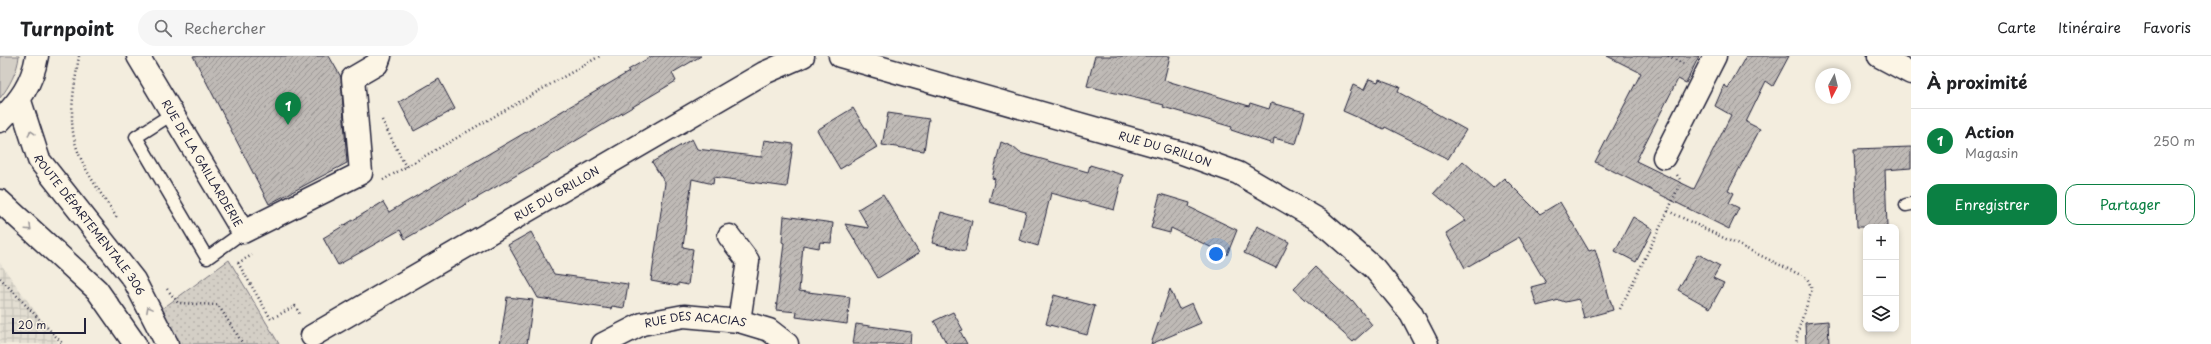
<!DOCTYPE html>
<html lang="fr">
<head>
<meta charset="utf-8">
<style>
	body { margin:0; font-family:"Playpen Sans",sans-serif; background:#f6f6f6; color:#202124 }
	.controls { position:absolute; right:12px; bottom:12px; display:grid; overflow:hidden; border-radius:8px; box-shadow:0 2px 6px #0003 }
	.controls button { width:36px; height:36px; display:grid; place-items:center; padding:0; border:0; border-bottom:1px solid #e0e0e0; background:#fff; color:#202124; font:20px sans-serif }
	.compass { position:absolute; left:1815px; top:12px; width:36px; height:36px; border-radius:50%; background:#fff; box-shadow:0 2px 6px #0003; rotate:187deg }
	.scale { position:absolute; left:12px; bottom:10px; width:74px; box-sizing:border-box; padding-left:4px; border:2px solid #22223b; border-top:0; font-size:11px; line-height:14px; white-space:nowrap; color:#22223b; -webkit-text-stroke:3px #fcf5e5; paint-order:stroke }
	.you { position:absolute; left:1216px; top:198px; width:14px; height:14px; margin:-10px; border:3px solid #fff; border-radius:50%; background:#1a73e8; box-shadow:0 0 0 6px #1a73e833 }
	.badge { display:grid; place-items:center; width:26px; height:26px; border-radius:50%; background:#0b8043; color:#fff; font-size:13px; font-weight:700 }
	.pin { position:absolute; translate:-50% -33px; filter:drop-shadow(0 1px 2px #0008) }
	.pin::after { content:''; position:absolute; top:21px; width:14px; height:12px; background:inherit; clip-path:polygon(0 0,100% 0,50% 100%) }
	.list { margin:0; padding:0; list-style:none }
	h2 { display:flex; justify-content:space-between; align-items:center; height:52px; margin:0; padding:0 16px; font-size:17px }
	h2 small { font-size:13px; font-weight:400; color:#757577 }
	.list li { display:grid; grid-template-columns:26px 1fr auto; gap:12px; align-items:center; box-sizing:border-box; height:64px; padding:0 16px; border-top:1px solid #e0e0e0 }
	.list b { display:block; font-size:15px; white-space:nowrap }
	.list p { margin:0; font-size:13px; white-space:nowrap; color:#757577 }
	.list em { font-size:13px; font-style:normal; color:#757577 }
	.actions { display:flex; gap:8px; padding:12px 16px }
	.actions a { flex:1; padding:9px 0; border:1px solid #0b8043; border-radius:12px; text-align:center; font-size:14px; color:#0b8043 }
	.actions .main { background:#0b8043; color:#fff }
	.icon { flex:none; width:22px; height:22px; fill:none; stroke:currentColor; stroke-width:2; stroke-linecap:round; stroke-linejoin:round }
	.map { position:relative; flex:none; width:1911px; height:288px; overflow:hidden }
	header { display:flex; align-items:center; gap:24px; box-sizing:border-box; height:56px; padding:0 20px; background:#fff; border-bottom:1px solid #e0e0e0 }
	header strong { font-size:19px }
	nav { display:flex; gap:22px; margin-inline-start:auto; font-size:14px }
	.search { width:280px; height:36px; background:#f6f6f6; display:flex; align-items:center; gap:10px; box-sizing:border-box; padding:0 14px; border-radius:22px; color:#757577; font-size:15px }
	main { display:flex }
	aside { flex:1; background:#fff }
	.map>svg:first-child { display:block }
	.industrial { fill:url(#industrial-grid) }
	.grass { fill:#d4cfc6; stroke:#7b7880 }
	.park { fill:url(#park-dots); stroke:#7b7880 }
	.building { fill:url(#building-hatch); stroke:#22223b }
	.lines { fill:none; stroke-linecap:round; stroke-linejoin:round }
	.lane-casing { stroke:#22223b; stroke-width:15 }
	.street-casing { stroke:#22223b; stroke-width:25 }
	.primary-casing { stroke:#22223b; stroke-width:25 }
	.path { stroke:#22223b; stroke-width:2.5; stroke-dasharray:1 3; stroke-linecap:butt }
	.lane { stroke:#fcf5e5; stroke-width:12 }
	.street { stroke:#fcf5e5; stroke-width:22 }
	.primary { stroke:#fcf5e5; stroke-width:22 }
	.oneway { stroke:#9a9698 }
	.labels { text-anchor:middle; stroke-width:4; stroke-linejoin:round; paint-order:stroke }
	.street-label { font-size:11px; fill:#22223b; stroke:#fcf5e5 }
</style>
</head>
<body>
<header>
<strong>Turnpoint</strong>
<div class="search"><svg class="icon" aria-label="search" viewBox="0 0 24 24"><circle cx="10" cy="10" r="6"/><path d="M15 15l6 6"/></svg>Rechercher</div>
<nav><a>Carte</a><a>Itinéraire</a><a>Favoris</a></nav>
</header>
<main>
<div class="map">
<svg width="1911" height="288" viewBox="0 0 1911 288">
	<defs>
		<pattern id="industrial-grid" width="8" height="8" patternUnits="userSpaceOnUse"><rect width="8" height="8" fill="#e3ded2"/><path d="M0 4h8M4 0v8" fill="none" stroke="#c2beb5"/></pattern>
		<pattern id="park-dots" width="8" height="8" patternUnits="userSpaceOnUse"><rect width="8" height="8" fill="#d4cfc6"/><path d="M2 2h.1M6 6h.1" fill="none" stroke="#b6b1ab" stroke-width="1.8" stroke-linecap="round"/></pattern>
		<pattern id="building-hatch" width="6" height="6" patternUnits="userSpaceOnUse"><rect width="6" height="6" fill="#bfbab6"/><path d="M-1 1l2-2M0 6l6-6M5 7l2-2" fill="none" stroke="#9b9795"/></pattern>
	</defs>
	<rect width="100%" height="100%" fill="#f3edde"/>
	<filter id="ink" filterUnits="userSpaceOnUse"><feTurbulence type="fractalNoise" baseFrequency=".025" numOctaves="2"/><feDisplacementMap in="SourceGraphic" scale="8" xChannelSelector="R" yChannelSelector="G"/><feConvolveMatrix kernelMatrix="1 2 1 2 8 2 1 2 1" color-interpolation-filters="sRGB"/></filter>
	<g filter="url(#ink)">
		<polygon class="industrial" points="0,207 59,288 0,288"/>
		<path class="grass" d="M0,0h19c-1,14 -10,31 -19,42z"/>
		<polygon class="park" points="229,204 279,288 178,288 159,255"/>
		<g class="building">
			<polygon points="193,0 329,0 341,21 347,107 269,148"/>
			<polygon points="652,0 701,0 672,17 676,25 557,96 405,183 400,174 338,209 323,182 383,146 389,156 629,16 628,14"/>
			<polygon points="1095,0 1170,0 1164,24 1249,50 1250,47 1269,53 1271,47 1305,56 1296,88 1274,82 1273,88 1231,74 1232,71 1163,51 1164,49 1087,30"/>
			<polygon points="1607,0 1699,0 1686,27 1678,23 1636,105 1694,133 1731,59 1715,50 1724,29 1728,32 1746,0 1789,0 1773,30 1766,25 1746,66 1760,73 1728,134 1734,137 1729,147 1739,152 1729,173 1595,106 1641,17"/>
			<polygon points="439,23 455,53 414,75 399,46"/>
			<polygon points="1369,23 1378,26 1379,23 1400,31 1398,36 1466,74 1448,103 1385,71 1384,73 1343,55 1353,29 1364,34"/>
			<polygon points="853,52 877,91 840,113 817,74"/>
			<polygon points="888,57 929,63 924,95 882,89"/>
			<polygon points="692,83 697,93 761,101 764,84 793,88 787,131 714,121 713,128 692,123 683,191 693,193 688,229 678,227 678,230 651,225 665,127 652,106"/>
			<polygon points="1001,86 1013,91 1020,97 1088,116 1090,109 1123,119 1114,154 1051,137 1038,190 1019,184 1026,156 989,146 995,123 992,122"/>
			<polygon points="1911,91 1911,112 1885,114 1887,171 1857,171 1854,93"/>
			<polygon points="1463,105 1493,132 1504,122 1540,158 1560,146 1589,195 1595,193 1613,254 1584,262 1579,243 1565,246 1559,244 1537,250 1531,231 1546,227 1519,181 1465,212 1446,177 1466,164 1434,137"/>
			<polygon points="883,138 919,197 878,222 845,168 869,172 858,153"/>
			<polygon points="1160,138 1190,147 1189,151 1237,174 1227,199 1171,172 1170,177 1151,172"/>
			<polygon points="941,156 972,165 965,195 932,187"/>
			<polygon points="784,160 833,167 831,187 820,186 819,192 803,189 799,235 850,241 847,268 796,261 797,256 776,254 784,187 782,186"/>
			<polygon points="1633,161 1653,173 1636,206 1615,195"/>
			<polygon points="1257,170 1289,186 1276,212 1244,197"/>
			<polygon points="531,176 554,218 628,228 624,252 612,250 611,253 538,242 508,189"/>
			<polygon points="1698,198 1720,210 1713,222 1724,227 1710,252 1678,234"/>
			<polygon points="1315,211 1352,246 1353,245 1372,269 1353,286 1294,233"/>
			<polygon points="1170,233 1179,253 1192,247 1201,267 1151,288"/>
			<polygon points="1054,239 1095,250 1087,279 1046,268"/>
			<polygon points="507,241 533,244 527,288 500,288"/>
			<polygon points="953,256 963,274 960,275 967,288 947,288 934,265"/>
			<polygon points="1828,265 1829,288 1806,288 1805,267"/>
			<polygon points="856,268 911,276 910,288 853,288"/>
		</g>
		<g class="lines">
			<g class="lane-casing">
				<g id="lane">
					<polyline points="172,58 136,81 207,202 243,176"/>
					<polyline points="1906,149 1911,148"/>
				</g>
			</g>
			<g class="street-casing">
				<g id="street">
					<path id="s1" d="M138,0l105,176 118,-59 -8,-95 24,-14 3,-8"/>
					<path id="s2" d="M840,0l342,97 56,20 81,47 55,48 37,45 16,31"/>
					<polyline points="1879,0 1911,17"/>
					<polyline points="1664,101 1715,0"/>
					<polyline points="729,180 748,205 739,265"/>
					<path id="s3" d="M312,280l452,-263 39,-17"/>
					<path id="s4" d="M603,288l39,-20 42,-8 55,5 30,9 18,14"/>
				</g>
			</g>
			<g class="primary-casing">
				<g id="primary">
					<path id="s5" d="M20,45l19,59 95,120 33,64"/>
					<path d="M0,65c20,-21 32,-36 37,-65"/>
					<polyline points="0,145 97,234 135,288"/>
				</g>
			</g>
			<g class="path">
				<path d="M79,0c-4,26 -11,60 -4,86 7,27 27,52 42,76"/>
				<polyline points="1668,0 1684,8"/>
				<polyline points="382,64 406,111"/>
				<polyline points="1677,119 1681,125 1668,155 1807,222 1812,233 1798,275 1796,288"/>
				<polyline points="383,124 600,0"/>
				<polyline points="238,207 252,199"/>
				<polyline points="238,207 271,263 295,250 301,260"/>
				<polyline points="0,222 63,288"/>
				<polyline points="167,233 178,247 218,249 243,288"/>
				<polyline points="1620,253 1668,155"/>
			</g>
			<use href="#lane" class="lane"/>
			<use href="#street" class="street"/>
			<use href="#primary" class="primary"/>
		</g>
		<defs><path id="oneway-chevron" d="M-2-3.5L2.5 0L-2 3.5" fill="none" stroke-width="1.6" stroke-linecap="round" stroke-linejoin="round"/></defs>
		<g class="oneway">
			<use href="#oneway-chevron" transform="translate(31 77) rotate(-108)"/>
			<use href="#oneway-chevron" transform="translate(29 172) rotate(43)"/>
			<use href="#oneway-chevron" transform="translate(149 253) rotate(-118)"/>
		</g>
	</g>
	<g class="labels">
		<g class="street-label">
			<text dy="4" stroke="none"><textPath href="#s2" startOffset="338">RUE DU GRILLON</textPath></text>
			<text dy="4" stroke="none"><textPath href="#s1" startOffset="125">RUE DE LA GAILLARDERIE</textPath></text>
			<text dy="4" stroke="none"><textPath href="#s3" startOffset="283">RUE DU GRILLON</textPath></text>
			<text dy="4" stroke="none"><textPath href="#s5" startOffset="144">ROUTE DÉPARTEMENTALE 306</textPath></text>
			<text dy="4" stroke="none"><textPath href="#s4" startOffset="98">RUE DES ACACIAS</textPath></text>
		</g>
	</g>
</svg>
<div class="controls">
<button>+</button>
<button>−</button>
<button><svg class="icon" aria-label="layers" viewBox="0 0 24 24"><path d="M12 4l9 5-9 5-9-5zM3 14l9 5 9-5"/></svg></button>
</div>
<svg class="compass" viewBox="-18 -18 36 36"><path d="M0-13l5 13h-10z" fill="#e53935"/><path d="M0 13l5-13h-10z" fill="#757577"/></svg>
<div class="scale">20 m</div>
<div class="you"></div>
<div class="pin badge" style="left:288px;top:69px">1</div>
</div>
<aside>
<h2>À proximité<small></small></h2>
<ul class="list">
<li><span class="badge">1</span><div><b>Action</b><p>Magasin</p></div><em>250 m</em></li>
</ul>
<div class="actions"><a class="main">Enregistrer</a><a>Partager</a></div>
</aside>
</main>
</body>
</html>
